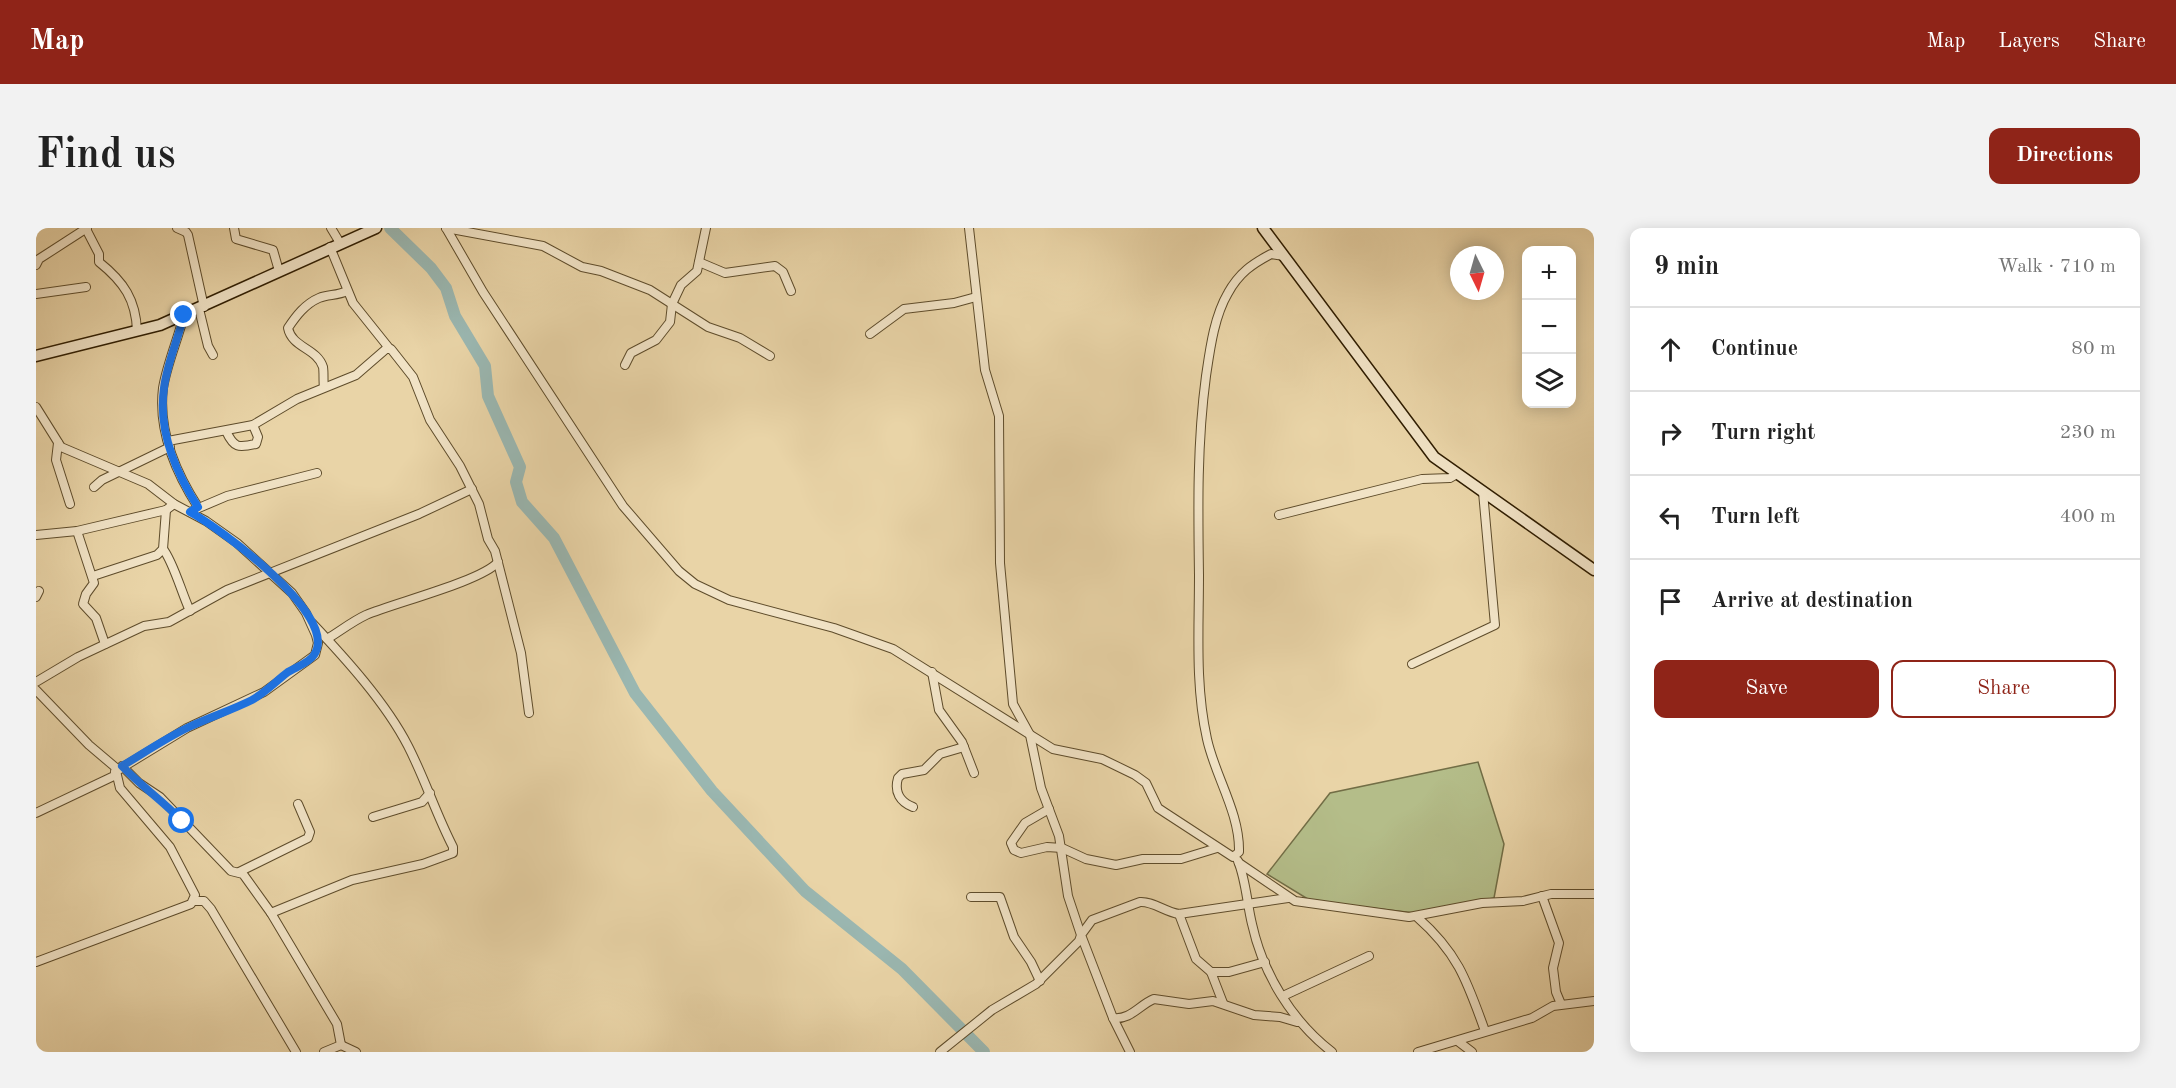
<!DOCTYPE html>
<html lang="en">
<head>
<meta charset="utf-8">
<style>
	body { margin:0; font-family:"Old Standard TT",serif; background:#f2f2f2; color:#222 }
	.controls { position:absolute; right:18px; top:18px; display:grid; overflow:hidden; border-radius:12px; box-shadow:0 3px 15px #0003 }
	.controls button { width:54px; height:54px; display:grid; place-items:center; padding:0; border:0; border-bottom:2px solid #e0e0e0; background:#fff; color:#222; font:30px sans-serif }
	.compass { position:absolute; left:1414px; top:18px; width:54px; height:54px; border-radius:50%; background:#fff; box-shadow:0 3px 15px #0003; rotate:175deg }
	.stop { position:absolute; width:18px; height:18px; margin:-14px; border:4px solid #1a73e8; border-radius:50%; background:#fff }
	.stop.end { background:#1a73e8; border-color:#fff; box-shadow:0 2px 6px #0008 }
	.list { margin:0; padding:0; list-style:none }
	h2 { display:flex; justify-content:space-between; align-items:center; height:78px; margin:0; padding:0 24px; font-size:26px }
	h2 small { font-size:20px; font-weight:400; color:#767676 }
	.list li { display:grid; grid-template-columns:39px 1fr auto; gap:18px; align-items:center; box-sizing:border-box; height:84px; padding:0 24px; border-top:2px solid #e0e0e0 }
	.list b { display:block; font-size:22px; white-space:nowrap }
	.list em { font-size:20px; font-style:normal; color:#767676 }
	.actions { display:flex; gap:12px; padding:18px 24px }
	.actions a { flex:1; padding:14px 0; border:2px solid #8f2418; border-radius:12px; text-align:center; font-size:21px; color:#8f2418 }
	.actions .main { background:#8f2418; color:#fff }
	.icon { flex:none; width:33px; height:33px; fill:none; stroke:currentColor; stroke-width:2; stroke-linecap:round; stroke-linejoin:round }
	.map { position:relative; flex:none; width:1558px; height:824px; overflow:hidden; border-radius:12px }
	header { display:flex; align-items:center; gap:36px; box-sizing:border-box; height:84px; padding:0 30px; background:#8f2418; color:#fff }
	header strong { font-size:28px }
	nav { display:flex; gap:33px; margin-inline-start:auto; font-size:21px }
	.intro { display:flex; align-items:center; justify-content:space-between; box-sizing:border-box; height:144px; padding:0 36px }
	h1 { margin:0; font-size:42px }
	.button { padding:15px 27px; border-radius:12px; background:#8f2418; color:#fff; font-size:21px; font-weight:700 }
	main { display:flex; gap:36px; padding:0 36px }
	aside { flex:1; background:#fff; border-radius:12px; box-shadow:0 3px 15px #0003 }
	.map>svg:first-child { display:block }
	.green { fill:#b4bd89; stroke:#726e46; stroke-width:1.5 }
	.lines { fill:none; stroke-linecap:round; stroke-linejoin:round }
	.river { stroke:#9ab7b1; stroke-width:12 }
	.street-casing { stroke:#5e4c2b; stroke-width:10 }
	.secondary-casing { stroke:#301e02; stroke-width:13 }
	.street { stroke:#f1e3c6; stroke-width:8 }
	.secondary { stroke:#f1e3c6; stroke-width:10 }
	.route { stroke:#1a73e8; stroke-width:8 }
</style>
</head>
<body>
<header>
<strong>Map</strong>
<nav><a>Map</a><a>Layers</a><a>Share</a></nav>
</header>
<div class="intro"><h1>Find us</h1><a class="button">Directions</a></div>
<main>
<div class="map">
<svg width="1558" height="824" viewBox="0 0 1558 824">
	<rect width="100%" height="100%" fill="#e9d4a7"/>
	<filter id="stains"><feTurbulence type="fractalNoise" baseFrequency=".00333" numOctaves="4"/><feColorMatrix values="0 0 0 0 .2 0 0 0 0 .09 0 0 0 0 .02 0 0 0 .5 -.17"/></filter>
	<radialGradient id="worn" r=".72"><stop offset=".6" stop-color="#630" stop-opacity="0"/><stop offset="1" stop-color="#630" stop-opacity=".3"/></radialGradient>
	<polygon class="green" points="1442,534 1468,616 1458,670 1379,685 1275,673 1231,646 1294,565"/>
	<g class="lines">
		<polyline class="river" points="354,0 395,40 410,60 419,88 449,138 452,168 484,239 480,254 486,274 518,310 599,465 676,563 769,663 866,741 948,824"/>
		<g class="street-casing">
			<g id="street">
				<polyline points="141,0 150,4 152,7 168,79"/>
				<polyline points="198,0 200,11 237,22 243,43"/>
				<polyline points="295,0 304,15"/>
				<path d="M410,0l37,64 140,214 56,65 16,13 34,16 105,28 59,21 160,100 49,10 33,16 11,8 12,25 6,4 69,45 6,-5c1,-39 -24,-76 -32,-113 -12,-54 -8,-109 -8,-164 -1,-67 -2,-132 7,-199 4,-27 8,-59 22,-83 11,-20 24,-29 43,-39l13,2"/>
				<polyline points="410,0 507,18 546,39 565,43 614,62 672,99 704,110 734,128"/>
				<path d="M50,1l13,25v8c25,20 37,38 38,69"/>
				<polyline points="294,19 317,75 353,120"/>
				<polyline points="663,34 689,45 739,38 747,44 755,63"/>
				<polyline points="0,37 3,31 51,0"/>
				<polyline points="0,66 50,59"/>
				<polyline points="163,81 172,118 177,127"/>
				<path d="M148,87c-6,24 -17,49 -21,73 -5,42 13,85 35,119"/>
				<polyline points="834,106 868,81 918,75 940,69"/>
				<polyline points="589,137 595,125 620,112 634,94 636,76 645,57 661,43 670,0"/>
				<path d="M288,159c-1,-6 0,-14 -1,-20 -6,-19 -31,-19 -35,-39 8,-12 17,-24 31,-30 9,-4 18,-2 28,-7"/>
				<polyline points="0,179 25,219 112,256 138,276 170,293 201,315 256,365 270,385 280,407 282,415 279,427 228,464 151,500 79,544"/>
				<path d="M190,203c8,17 12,17 30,13l2,-7 -5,-12"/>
				<polyline points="132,213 217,197 261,171 320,147 350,121 355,121 377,149 394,192 424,238 443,276 452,311 459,323 485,425 493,485"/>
				<polyline points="22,215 20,232 34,276"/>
				<polyline points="58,259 66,252 134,219"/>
				<polyline points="158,282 191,268 281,245"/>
				<polyline points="1243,287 1386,251 1414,250 1421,246"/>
				<polyline points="41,303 58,355 50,366 47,376 60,390 69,416"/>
				<polyline points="0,307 41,303 130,282 138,276"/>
				<path d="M127,321c10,12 19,45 27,62"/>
				<polyline points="57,348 121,327 127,321 130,282"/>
				<polyline points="0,369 3,363"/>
				<path d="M291,411c13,-8 26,-18 39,-24 28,-12 116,-34 132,-53"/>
				<polyline points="1376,436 1459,397 1447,264"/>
				<polyline points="896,444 903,482 926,514 938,545"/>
				<polyline points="0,454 42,429 108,398 133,394 191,362 383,286 436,261"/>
				<polyline points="0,462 53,517 79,539 84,560 134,619 159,667 155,676 0,734"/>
				<path d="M86,538l17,17 21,14 71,74 12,3 28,39 81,-33 71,-16 30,-11v-6c-17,-33 -28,-68 -45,-101 -22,-43 -63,-88 -96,-123"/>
				<path d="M877,579c-13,-5 -19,-15 -15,-29l4,-4 22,-4 16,-16 24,-7"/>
				<polyline points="1013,581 989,595 975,615 978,622 985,625 1011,619 1026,620 1050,631 1080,637 1107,631 1145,631 1181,620"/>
				<polyline points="0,585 80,547"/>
				<polyline points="337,589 386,574 394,565"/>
				<path d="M1202,633c8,19 9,43 14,63 11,50 40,97 80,128"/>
				<polyline points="1203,635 1259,673 1373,689 1446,675 1487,673 1515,666 1558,666"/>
				<polyline points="203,644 272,610 274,604 262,576"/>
				<polyline points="1506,668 1523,715 1517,740 1520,764 1525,776"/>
				<polyline points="935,669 964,669 978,709 995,734 1004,753"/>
				<polyline points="159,673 168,673 175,681 260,824"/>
				<polyline points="235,685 301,796 305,817 288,824"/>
				<polyline points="1143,686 1160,731 1175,744 1187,775"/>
				<path d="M1381,689c41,36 50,64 68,114"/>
				<polyline points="1175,744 1193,744 1229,734"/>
				<polyline points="1247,768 1333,728"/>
				<path d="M1077,790c18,2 26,-13 41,-19l35,5 24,-3 41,14 26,2 17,5"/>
				<polyline points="1423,814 1436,824"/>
				<polyline points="305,817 320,824"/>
				<polyline points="904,824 956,782 1000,756 1043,713 1045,707 1032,668 1023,608 1005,560 994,507 977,476 964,335 963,188 949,142 933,0"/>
				<path d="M1094,824l-17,-34 -32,-83 11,-15 48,-18c13,-1 25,10 39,12l109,-16"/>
				<polyline points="1382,824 1496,790 1517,778 1558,773"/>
			</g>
		</g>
		<g class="secondary-casing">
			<g id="secondary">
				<polyline points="1227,0 1398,229 1558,342"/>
				<polyline points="0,128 124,97 340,0"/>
			</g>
		</g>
		<use href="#street" class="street"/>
		<use href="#secondary" class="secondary"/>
	</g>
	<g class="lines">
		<path class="route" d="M146,593c-19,-20 -41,-35 -60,-55 22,-13 44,-28 67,-39 21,-10 43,-17 63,-27 14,-8 24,-19 36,-28 8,-5 21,-9 26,-17 27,-39 -96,-128 -124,-143l8,-5c-22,-34 -40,-77 -34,-119 3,-24 14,-49 20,-73"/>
	</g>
	<rect width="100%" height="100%" filter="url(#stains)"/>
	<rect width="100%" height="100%" fill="url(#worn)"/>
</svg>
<div class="controls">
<button>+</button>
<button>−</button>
<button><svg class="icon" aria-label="layers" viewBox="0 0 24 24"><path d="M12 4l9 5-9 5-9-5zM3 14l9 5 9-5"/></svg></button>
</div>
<svg class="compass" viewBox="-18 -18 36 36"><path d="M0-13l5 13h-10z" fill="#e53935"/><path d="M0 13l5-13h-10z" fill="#767676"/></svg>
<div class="stop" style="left:146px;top:593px"></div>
<div class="stop end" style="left:148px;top:87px"></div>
</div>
<aside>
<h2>9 min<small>Walk · 710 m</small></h2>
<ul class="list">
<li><svg class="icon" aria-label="ahead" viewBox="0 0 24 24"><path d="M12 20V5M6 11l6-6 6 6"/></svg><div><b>Continue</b></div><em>80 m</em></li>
<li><svg class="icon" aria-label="right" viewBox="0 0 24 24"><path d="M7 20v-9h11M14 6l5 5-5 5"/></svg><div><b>Turn right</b></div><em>230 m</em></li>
<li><svg class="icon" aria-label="left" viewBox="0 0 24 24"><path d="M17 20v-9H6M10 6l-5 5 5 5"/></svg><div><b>Turn left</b></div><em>400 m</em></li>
<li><svg class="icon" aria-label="arrive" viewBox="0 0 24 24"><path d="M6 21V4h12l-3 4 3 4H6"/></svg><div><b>Arrive at destination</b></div></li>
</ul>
<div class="actions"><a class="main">Save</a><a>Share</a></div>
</aside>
</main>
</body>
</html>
